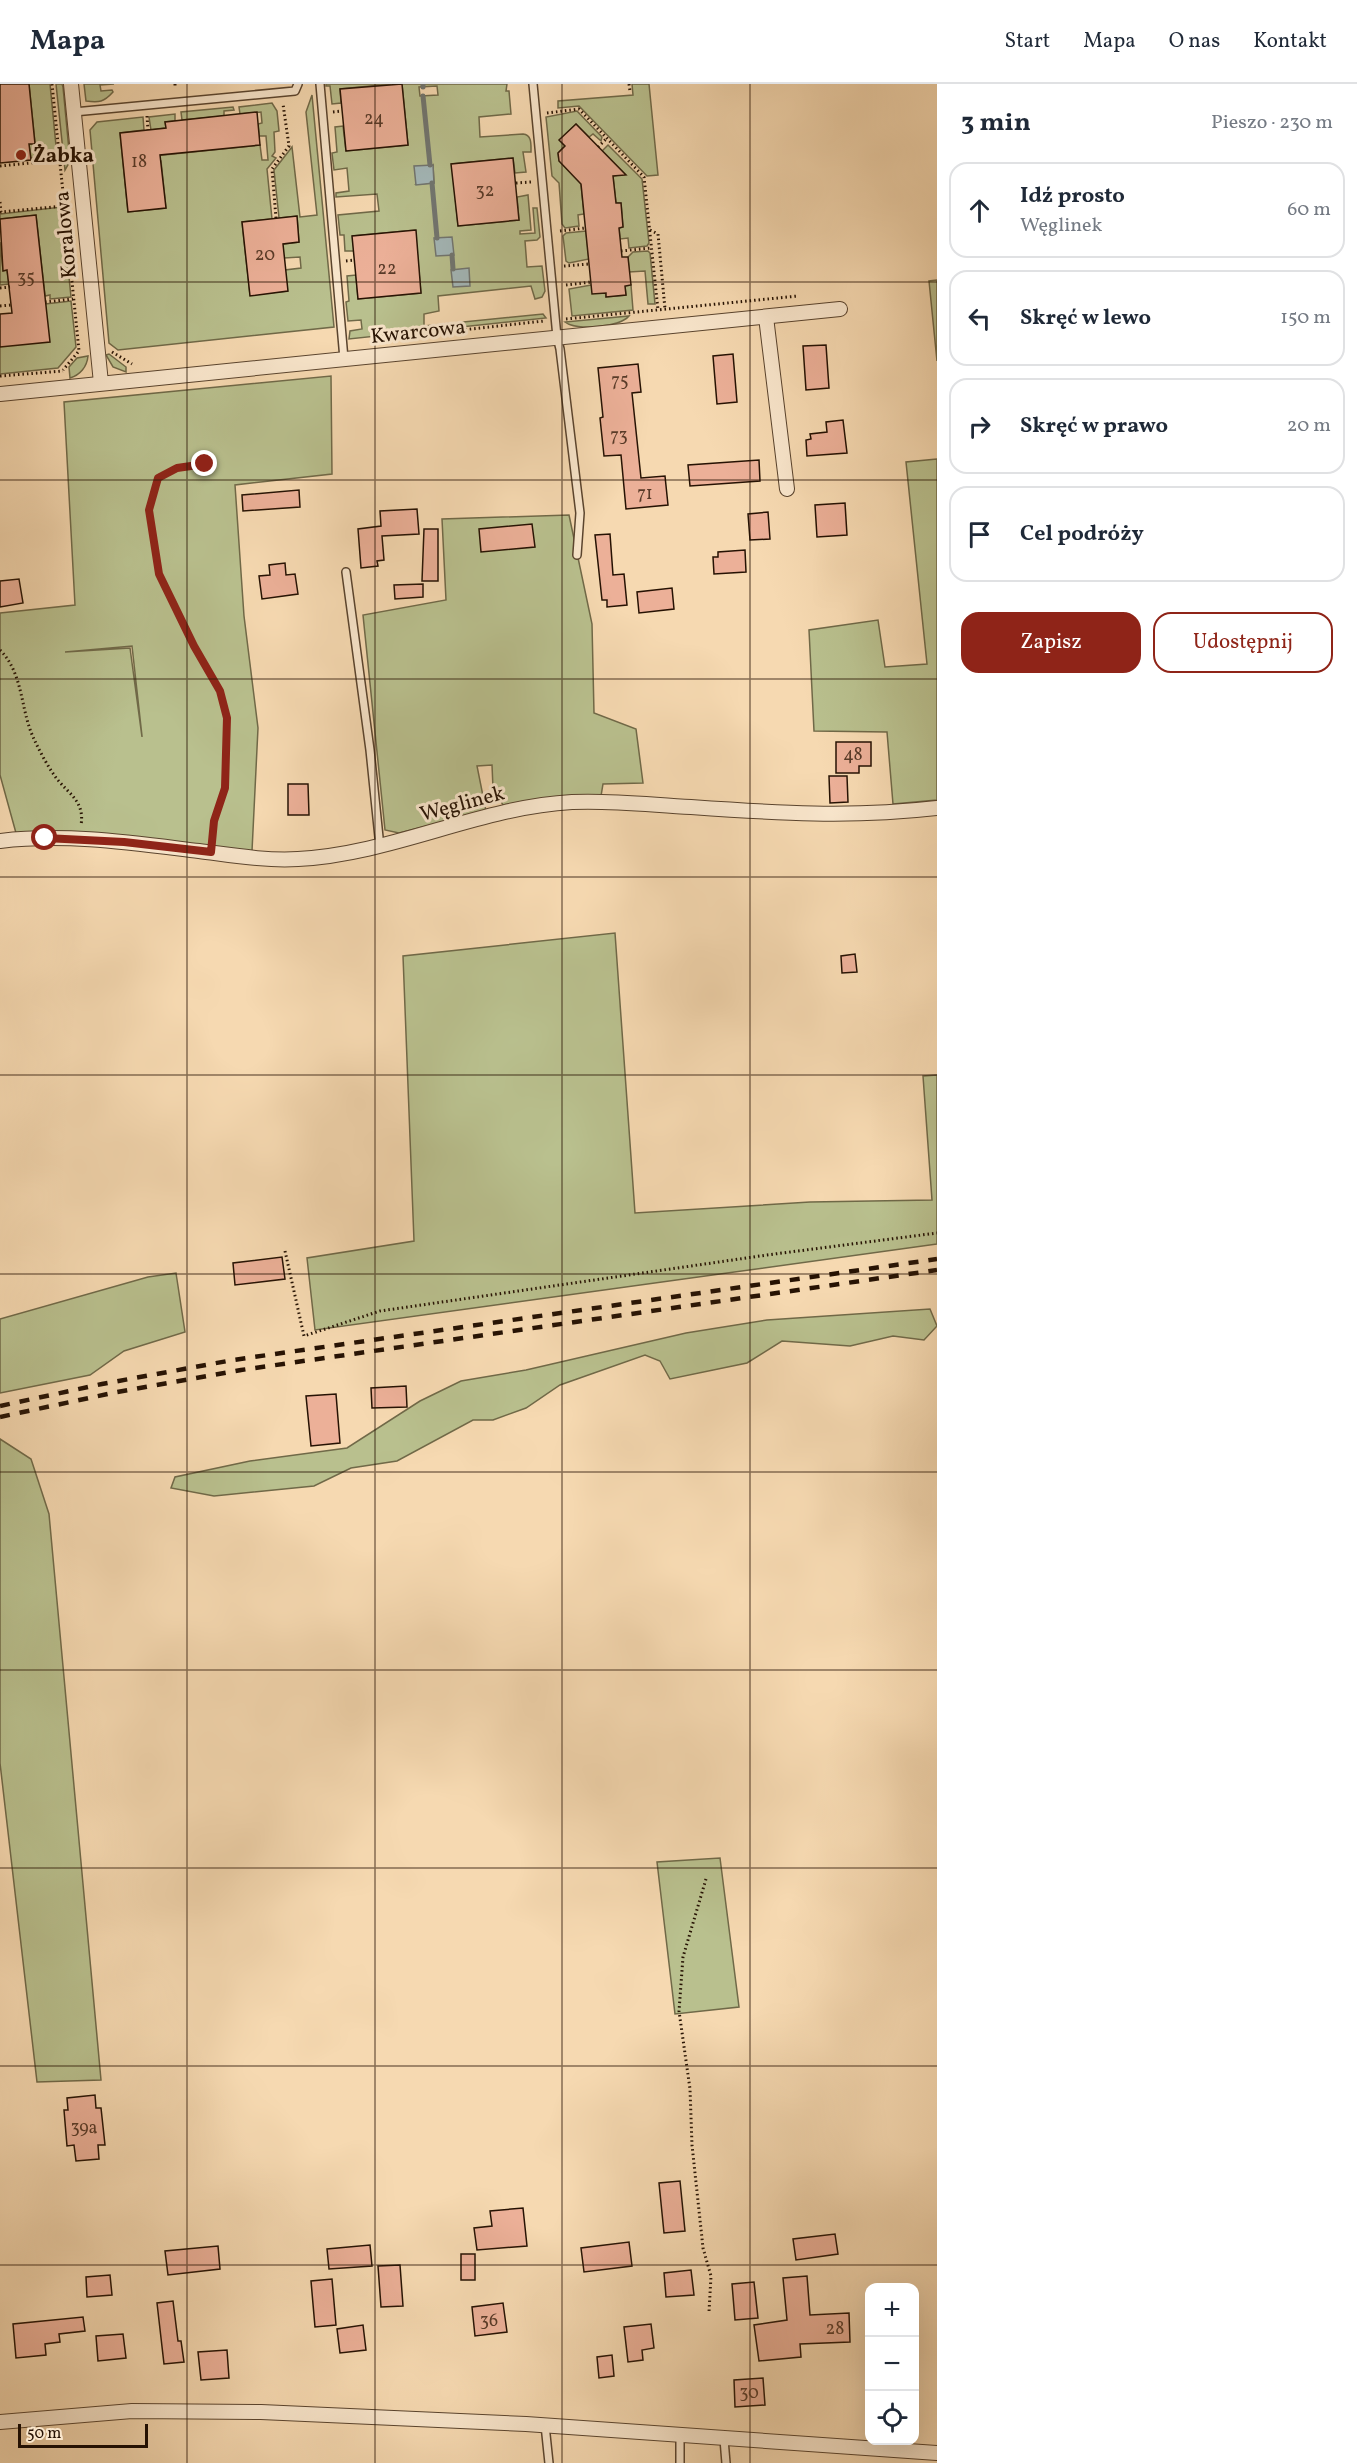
<!DOCTYPE html>
<html lang="pl">
<head>
<meta charset="utf-8">
<style>
	body { margin:0; font-family:Vollkorn,serif; background:#f2f2f3; color:#1f2937 }
	.controls { position:absolute; right:18px; bottom:18px; display:grid; overflow:hidden; border-radius:12px; box-shadow:0 6px 24px #0002 }
	.controls button { width:54px; height:54px; display:grid; place-items:center; padding:0; border:0; border-bottom:2px solid #e0e1e3; background:#fff; color:#1f2937; font:30px sans-serif }
	.scale { position:absolute; left:18px; bottom:15px; width:130px; box-sizing:border-box; padding-left:6px; border:3px solid #261203; border-top:0; font-size:16px; line-height:21px; white-space:nowrap; color:#261203; -webkit-text-stroke:4px #f9e6cc; paint-order:stroke }
	.stop { position:absolute; width:18px; height:18px; margin:-14px; border:4px solid #8f2418; border-radius:50%; background:#fff }
	.stop.end { background:#8f2418; border-color:#fff; box-shadow:0 2px 6px #0008 }
	.list { margin:0; padding:0; list-style:none }
	h2 { display:flex; justify-content:space-between; align-items:center; height:78px; margin:0; padding:0 24px; font-size:26px }
	h2 small { font-size:20px; font-weight:400; color:#747a83 }
	.list li { display:grid; grid-template-columns:39px 1fr auto; gap:18px; align-items:center; box-sizing:border-box; height:96px; margin:0 12px 12px; padding:0 12px; border:2px solid #e0e1e3; border-radius:18px }
	.list b { display:block; font-size:22px; white-space:nowrap }
	.list p { margin:0; font-size:20px; white-space:nowrap; color:#747a83 }
	.list em { font-size:20px; font-style:normal; color:#747a83 }
	.actions { display:flex; gap:12px; padding:18px 24px }
	.actions a { flex:1; padding:14px 0; border:2px solid #8f2418; border-radius:18px; text-align:center; font-size:21px; color:#8f2418 }
	.actions .main { background:#8f2418; color:#fff }
	.icon { flex:none; width:33px; height:33px; fill:none; stroke:currentColor; stroke-width:2; stroke-linecap:round; stroke-linejoin:round }
	.map { position:relative; flex:none; width:937px; height:2379px; overflow:hidden }
	header { display:flex; align-items:center; gap:36px; box-sizing:border-box; height:84px; padding:0 30px; background:#fff; border-bottom:2px solid #e0e1e3 }
	header strong { font-size:28px }
	nav { display:flex; gap:33px; margin-inline-start:auto; font-size:21px }
	main { display:flex }
	aside { flex:1; background:#fff }
	.map>svg:first-child { display:block }
	.green { fill:#b9c08e; stroke:#706948; stroke-width:1.5; fill-rule:evenodd }
	.water { fill:#a3b7b8; stroke:#717570; stroke-width:1.5 }
	.lines { fill:none; stroke-linecap:round; stroke-linejoin:round }
	.stream { stroke:#717570; stroke-width:5 }
	.building { fill:#ecb098; stroke:#261203; stroke-width:1.5 }
	.lane-casing { stroke:#5a442e; stroke-width:10 }
	.street-casing { stroke:#5a442e; stroke-width:16 }
	.path { stroke:#261203; stroke-width:3; stroke-dasharray:1.5 3; stroke-linecap:butt }
	.lane { stroke:#f9e6cc; stroke-width:7 }
	.street { stroke:#f9e6cc; stroke-width:14 }
	.rail { stroke:#261203; stroke-width:4.5; stroke-dasharray:10 10; stroke-linecap:butt }
	.route { stroke:#8f2418; stroke-width:8 }
	.grid { fill:none; stroke:#261203; stroke-width:1.5; stroke-opacity:0.55 }
	.poi-dot { fill:#8f2418; stroke:#f9e6cc; stroke-width:2 }
	.labels { text-anchor:middle; stroke-width:6; stroke-linejoin:round; paint-order:stroke }
	.number-label { font-size:18px; fill:#583a28 }
	.poi-label { font-size:21px; font-weight:bold; fill:#261203; stroke:#f9e6cc; text-anchor:start }
	.street-label { font-size:21px; fill:#261203; stroke:#f9e6cc }
</style>
</head>
<body>
<header>
<strong>Mapa</strong>
<nav><a>Start</a><a>Mapa</a><a>O nas</a><a>Kontakt</a></nav>
</header>
<main>
<div class="map">
<svg width="937" height="2379" viewBox="0 0 937 2379">
	<rect width="100%" height="100%" fill="#f6d9b1"/>
	<filter id="stains"><feTurbulence type="fractalNoise" baseFrequency=".00333" numOctaves="4"/><feColorMatrix values="0 0 0 0 .2 0 0 0 0 .09 0 0 0 0 .02 0 0 0 .5 -.17"/></filter>
	<radialGradient id="worn" r=".72"><stop offset=".6" stop-color="#630" stop-opacity="0"/><stop offset="1" stop-color="#630" stop-opacity=".3"/></radialGradient>
	<g class="green">
		<polygon points="29,0 50,0 57,72 31,74 29,60 35,59"/>
		<polygon points="56,0 62,0 63,3 70,77 65,86"/>
		<path d="M84,0h30l-14,1 1,6 11,-1 1,2c-9,10 -14,11 -27,9z"/>
		<polygon points="326,0 391,0 340,5 341,19 332,20 330,2 326,2"/>
		<path d="M402,0h105l-1,7h3l2,23 -32,3 1,20 43,-3c9,1 8,10 8,18h-8l3,20 -11,1 -2,-15 -61,6 6,62 61,-6 -2,-23 11,-2 3,35 -11,1v3l15,-1 -2,-25h4l3,29 -3,3 -12,1 2,26 15,-1 3,25 -3,6 -7,2 -4,-13 -93,10 1,15 -15,3v12l119,-12 3,4 -197,21 1,-8 12,-2 -1,-9 -13,1 -2,-19 3,-1 -2,-25 9,-1 2,24 63,-6 -6,-63 -62,6 1,15h-9l-1,-16h-4l-2,-20 41,-4 -2,-17 -41,3v-4l13,-2 -2,-23 -13,2 -2,-17 5,-1 -2,-25 8,-1 3,25 62,-6zM437,2l1,9 -18,1 -1,-9zM433,81l1,18 -18,1z"/>
		<polygon points="632,0 649,0 658,91 647,92 579,22 558,24 558,17 633,11"/>
		<polygon points="312,11 334,243 118,266 109,259 90,46 97,38 143,33 144,46 120,49 128,128 166,124 161,77 155,77 154,72 260,61 262,76 268,76 266,52 259,52 258,40 262,39 261,28 240,30 239,23 272,19 277,27 279,47 274,48 275,68 272,72 276,74 267,85 272,135 242,138 250,211 287,207 285,186 301,184 300,173 284,174 276,161 299,158 297,132 279,134 274,86 292,63 300,133 317,131 306,28"/>
		<polygon points="233,23 234,26 224,27 224,32 182,36 181,28"/>
		<polygon points="577,27 602,53 601,57 593,50 589,53 576,40 560,56 565,62 558,69 559,77 581,100 584,130 578,131 579,142 565,144 562,140 559,99 552,92 546,33"/>
		<polygon points="175,30 175,37 165,38 166,44 151,46 149,33"/>
		<polygon points="608,61 642,95 649,159 647,162 629,164 628,154 620,155 619,144 623,143 621,119 616,119 613,92 619,91 602,67"/>
		<polygon points="62,123 71,213 50,215 50,211 45,212 36,131 0,135 0,130"/>
		<polygon points="586,147 589,175 569,179 566,177 563,152 566,149"/>
		<polygon points="0,158 3,186 7,186 9,200 0,201"/>
		<polygon points="648,167 650,169 655,220 648,220 645,187 629,188 628,173 633,168"/>
		<polygon points="937,196 937,277 929,197"/>
		<polygon points="591,201 606,209 606,213 626,211 625,202 631,201 633,226 572,232 569,205"/>
		<polygon points="71,217 76,263 58,284 0,290 0,263 45,220"/>
		<path d="M629,232c-9,11 -53,15 -64,6z"/>
		<polygon points="109,270 126,283 126,288 113,283 106,271"/>
		<path d="M88,272c-1,11 -8,19 -18,22l-1,-11 8,-9z"/>
		<path d="M331,292l1,98 -97,11 9,131 14,112 -6,123 -236,-18 -16,-58v-162l75,-8 -11,-203zM132,562l10,90v1l-12,-89 -65,4z"/>
		<polygon points="937,375 937,716 893,720 887,648 814,647 809,546 878,536 885,583 927,580 906,378"/>
		<polygon points="569,431 592,540 594,629 636,645 643,699 603,700 601,712 553,713 503,721 493,704 492,681 477,682 486,727 399,749 385,746 363,531 446,516 442,435"/>
		<polygon points="615,849 635,1129 810,1118 932,1116 923,992 937,991 937,1160 315,1246 307,1174 414,1157 403,872"/>
		<polygon points="176,1189 185,1248 124,1267 90,1291 0,1309 0,1235 148,1193"/>
		<polygon points="930,1225 937,1242 924,1256 893,1252 850,1262 782,1257 747,1279 670,1295 660,1277 645,1271 560,1301 526,1324 493,1336 473,1336 397,1377 351,1384 314,1402 214,1412 171,1404 175,1393 250,1377 347,1364 420,1317 461,1297 526,1286 686,1249 767,1236"/>
		<polygon points="0,1355 31,1375 49,1430 101,1996 37,1998 0,1679"/>
		<polygon points="720,1774 739,1923 675,1930 657,1778"/>
	</g>
	<g class="water">
		<polygon points="433,81 434,99 416,101 414,82"/>
		<polygon points="452,153 454,171 436,172 434,154"/>
		<polygon points="469,184 470,202 453,203 451,186"/>
	</g>
	<g class="lines">
		<g class="stream">
			<polyline points="423,0 423,3"/>
			<polyline points="423,12 430,81"/>
			<polyline points="432,99 437,154"/>
			<polyline points="452,171 453,185"/>
		</g>
	</g>
	<g class="building">
		<polygon points="0,0 29,0 35,60 29,60 31,76 0,79"/>
		<polygon points="402,0 408,61 346,67 340,5"/>
		<polygon points="257,28 260,61 160,71 166,124 128,128 120,49 166,44 165,38"/>
		<polygon points="576,40 626,91 613,92 616,119 621,119 623,143 619,144 622,173 628,173 631,201 625,202 626,211 606,213 606,209 592,210 581,100 559,77 558,69 565,62 559,56"/>
		<polygon points="513,74 519,136 458,142 451,80"/>
		<polygon points="36,131 50,258 0,263 0,230 12,229 7,186 3,187 0,135"/>
		<polygon points="297,132 299,158 283,160 288,207 250,212 242,138"/>
		<polygon points="416,146 421,209 358,215 352,152"/>
		<polygon points="826,261 829,304 806,306 803,262"/>
		<polygon points="733,270 737,318 717,320 713,272"/>
		<polygon points="638,280 641,308 632,309 641,394 665,392 668,421 626,425 621,371 604,372 600,334 603,333 598,284"/>
		<polygon points="843,336 847,369 807,372 806,356 811,355 810,350 827,348 826,338"/>
		<polygon points="759,376 760,397 690,402 688,381"/>
		<polygon points="299,406 300,423 243,427 242,411"/>
		<polygon points="845,419 847,451 817,453 815,421"/>
		<polygon points="417,425 419,450 382,452 384,476 377,477 378,482 361,484 358,445 381,442 380,427"/>
		<polygon points="768,428 770,455 750,456 748,430"/>
		<polygon points="532,440 535,463 481,468 479,445"/>
		<polygon points="424,445 438,445 438,497 422,497"/>
		<polygon points="610,450 613,491 624,490 627,521 607,523 607,516 602,516 595,451"/>
		<polygon points="745,466 746,488 714,490 713,473 718,473 718,468"/>
		<polygon points="285,479 286,491 295,490 298,510 262,515 259,492 270,491 269,481"/>
		<polygon points="19,495 23,519 0,523 0,497"/>
		<polygon points="423,500 423,513 395,515 394,501"/>
		<polygon points="672,504 674,525 639,529 637,508"/>
		<polygon points="836,658 871,658 871,682 859,682 859,689 836,689"/>
		<polygon points="829,692 847,692 848,718 830,719"/>
		<polygon points="288,700 308,700 309,731 288,731"/>
		<polygon points="855,870 857,888 842,889 841,872"/>
		<polygon points="282,1173 285,1195 235,1201 233,1179"/>
		<polygon points="406,1302 407,1323 372,1324 371,1304"/>
		<polygon points="336,1310 340,1359 311,1362 306,1312"/>
		<polygon points="95,2011 96,2024 101,2024 105,2061 98,2061 99,2075 76,2077 74,2061 67,2062 64,2026 68,2026 67,2014"/>
		<polygon points="680,2097 685,2147 664,2149 659,2099"/>
		<polygon points="523,2124 527,2162 477,2166 474,2144 492,2142 490,2127"/>
		<polygon points="835,2150 838,2170 796,2176 793,2155"/>
		<polygon points="629,2158 632,2182 584,2188 581,2164"/>
		<polygon points="370,2161 372,2182 329,2185 327,2165"/>
		<polygon points="218,2162 220,2185 168,2191 165,2167"/>
		<rect x="461" y="2170" width="14" height="26"/>
		<polygon points="400,2181 403,2222 381,2223 378,2182"/>
		<polygon points="691,2186 694,2211 666,2213 664,2189"/>
		<polygon points="110,2191 112,2211 87,2213 86,2193"/>
		<polygon points="807,2192 810,2231 849,2229 850,2258 800,2260 801,2273 759,2277 754,2241 787,2236 783,2194"/>
		<polygon points="332,2195 336,2241 315,2243 311,2197"/>
		<polygon points="754,2198 758,2234 735,2236 732,2200"/>
		<polygon points="173,2217 178,2257 181,2257 184,2278 164,2280 157,2219"/>
		<polygon points="503,2219 507,2248 475,2252 472,2223"/>
		<polygon points="83,2233 85,2247 59,2250 60,2258 45,2260 46,2271 16,2274 13,2240"/>
		<polygon points="651,2240 654,2264 642,2266 643,2276 628,2278 624,2243"/>
		<polygon points="363,2241 366,2266 340,2269 337,2245"/>
		<polygon points="123,2250 126,2274 98,2277 96,2252"/>
		<polygon points="227,2266 229,2294 201,2296 198,2268"/>
		<polygon points="612,2271 614,2292 599,2294 597,2273"/>
		<polygon points="763,2294 765,2321 735,2323 734,2296"/>
	</g>
	<g class="lines">
		<g class="lane-casing">
			<g id="lane">
				<polyline points="320,0 344,275"/>
				<polyline points="533,0 557,253 560,265 580,429 577,471"/>
				<polyline points="74,28 295,7 298,0"/>
				<polyline points="346,488 370,666 380,763"/>
				<polyline points="545,2341 549,2379"/>
				<polyline points="680,2351 680,2379"/>
				<polyline points="724,2355 726,2379"/>
			</g>
		</g>
		<g class="street-casing">
			<g id="street">
				<polyline points="71,0 101,299"/>
				<polyline points="766,233 787,405"/>
				<polyline points="0,310 840,225"/>
				<path d="M0,757c67,-8 133,2 199,10 32,4 66,10 99,8 95,-5 181,-52 274,-57 39,-2 80,3 119,5 85,6 160,11 246,1"/>
				<polyline points="0,2338 132,2327 261,2328 526,2340 937,2369"/>
			</g>
		</g>
		<g class="path">
			<polyline points="52,0 79,267 63,286"/>
			<polyline points="175,0 175,4"/>
			<polyline points="629,0 630,7"/>
			<polyline points="333,28 342,27"/>
			<polyline points="547,29 579,25 644,93 658,226"/>
			<polyline points="147,32 148,46"/>
			<polyline points="598,63 607,54"/>
			<polyline points="0,82 60,76"/>
			<polyline points="516,99 531,98"/>
			<polyline points="0,118 1,128 64,122"/>
			<polyline points="276,134 272,85 289,62 283,20"/>
			<polyline points="650,146 658,150 665,225"/>
			<polyline points="560,147 585,144"/>
			<polyline points="621,167 651,164"/>
			<polyline points="346,177 355,176"/>
			<polyline points="564,182 589,180"/>
			<polyline points="566,201 591,198"/>
			<polyline points="0,204 10,203"/>
			<polyline points="45,218 73,215"/>
			<polyline points="0,222 11,221"/>
			<polyline points="566,235 798,212"/>
			<polyline points="416,251 544,237"/>
			<polyline points="112,268 132,280"/>
			<polyline points="0,292 63,287"/>
			<polyline points="205,380 177,384 158,394 149,426 159,490 194,562 220,607 227,634 225,704 214,737 213,755"/>
			<path d="M0,566c24,24 20,60 34,89 6,13 14,28 23,40 12,15 28,23 24,46"/>
			<polyline points="285,1167 304,1252 380,1227 767,1171 937,1149"/>
			<polyline points="706,1795 683,1873 679,1927 690,2005 692,2061 703,2164 711,2192 709,2228"/>
		</g>
		<use href="#lane" class="lane"/>
		<use href="#street" class="street"/>
		<g class="rail">
			<polyline points="0,1322 102,1300 233,1276 937,1175"/>
			<polyline points="0,1333 117,1308 241,1286 937,1186"/>
		</g>
	</g>
	<g class="lines">
		<polyline class="route" points="45,754 124,758 211,768 214,737 225,704 227,634 220,607 194,562 159,490 149,426 158,394 177,384 205,380"/>
	</g>
	<path class="grid" d="M187,0v2379M375,0v2379M562,0v2379M750,0v2379M0,198h937M0,396h937M0,595h937M0,793h937M0,991h937M0,1190h937M0,1388h937M0,1586h937M0,1784h937M0,1982h937M0,2181h937"/>
	<circle class="poi-dot" cx="21" cy="71" r="6"/>
	<g class="labels">
		<g class="number-label">
			<text x="374" y="40">24</text>
			<text x="139" y="83">18</text>
			<text x="485" y="112">32</text>
			<text x="265" y="176">20</text>
			<text x="387" y="190">22</text>
			<text x="26" y="199">35</text>
			<text x="620" y="302">75</text>
			<text x="619" y="357">73</text>
			<text x="645" y="415">71</text>
			<text x="853" y="676">48</text>
			<text x="84" y="2049">39a</text>
			<text x="489" y="2242">36</text>
			<text x="835" y="2250">28</text>
			<text x="749" y="2314">30</text>
		</g>
		<g class="poi-label">
			<text x="33" y="78">Żabka</text>
		</g>
		<g class="street-label">
			<text transform="translate(65 151) rotate(-95)" y="7">Koralowa</text>
			<text transform="translate(418 247) rotate(-6)" y="7">Kwarcowa</text>
			<text transform="translate(462 719) rotate(-15)" y="7">Węglinek</text>
		</g>
	</g>
	<rect width="100%" height="100%" filter="url(#stains)"/>
	<rect width="100%" height="100%" fill="url(#worn)"/>
</svg>
<div class="controls">
<button>+</button>
<button>−</button>
<button><svg class="icon" aria-label="locate" viewBox="0 0 24 24"><circle cx="12" cy="12" r="6"/><path d="M12 2v4M12 18v4M2 12h4M18 12h4"/></svg></button>
</div>
<div class="scale">50 m</div>
<div class="stop" style="left:45px;top:754px"></div>
<div class="stop end" style="left:205px;top:380px"></div>
</div>
<aside>
<h2>3 min<small>Pieszo · 230 m</small></h2>
<ul class="list">
<li><svg class="icon" aria-label="ahead" viewBox="0 0 24 24"><path d="M12 20V5M6 11l6-6 6 6"/></svg><div><b>Idź prosto</b><p>Węglinek</p></div><em>60 m</em></li>
<li><svg class="icon" aria-label="left" viewBox="0 0 24 24"><path d="M17 20v-9H6M10 6l-5 5 5 5"/></svg><div><b>Skręć w lewo</b></div><em>150 m</em></li>
<li><svg class="icon" aria-label="right" viewBox="0 0 24 24"><path d="M7 20v-9h11M14 6l5 5-5 5"/></svg><div><b>Skręć w prawo</b></div><em>20 m</em></li>
<li><svg class="icon" aria-label="arrive" viewBox="0 0 24 24"><path d="M6 21V4h12l-3 4 3 4H6"/></svg><div><b>Cel podróży</b></div></li>
</ul>
<div class="actions"><a class="main">Zapisz</a><a>Udostępnij</a></div>
</aside>
</main>
</body>
</html>
